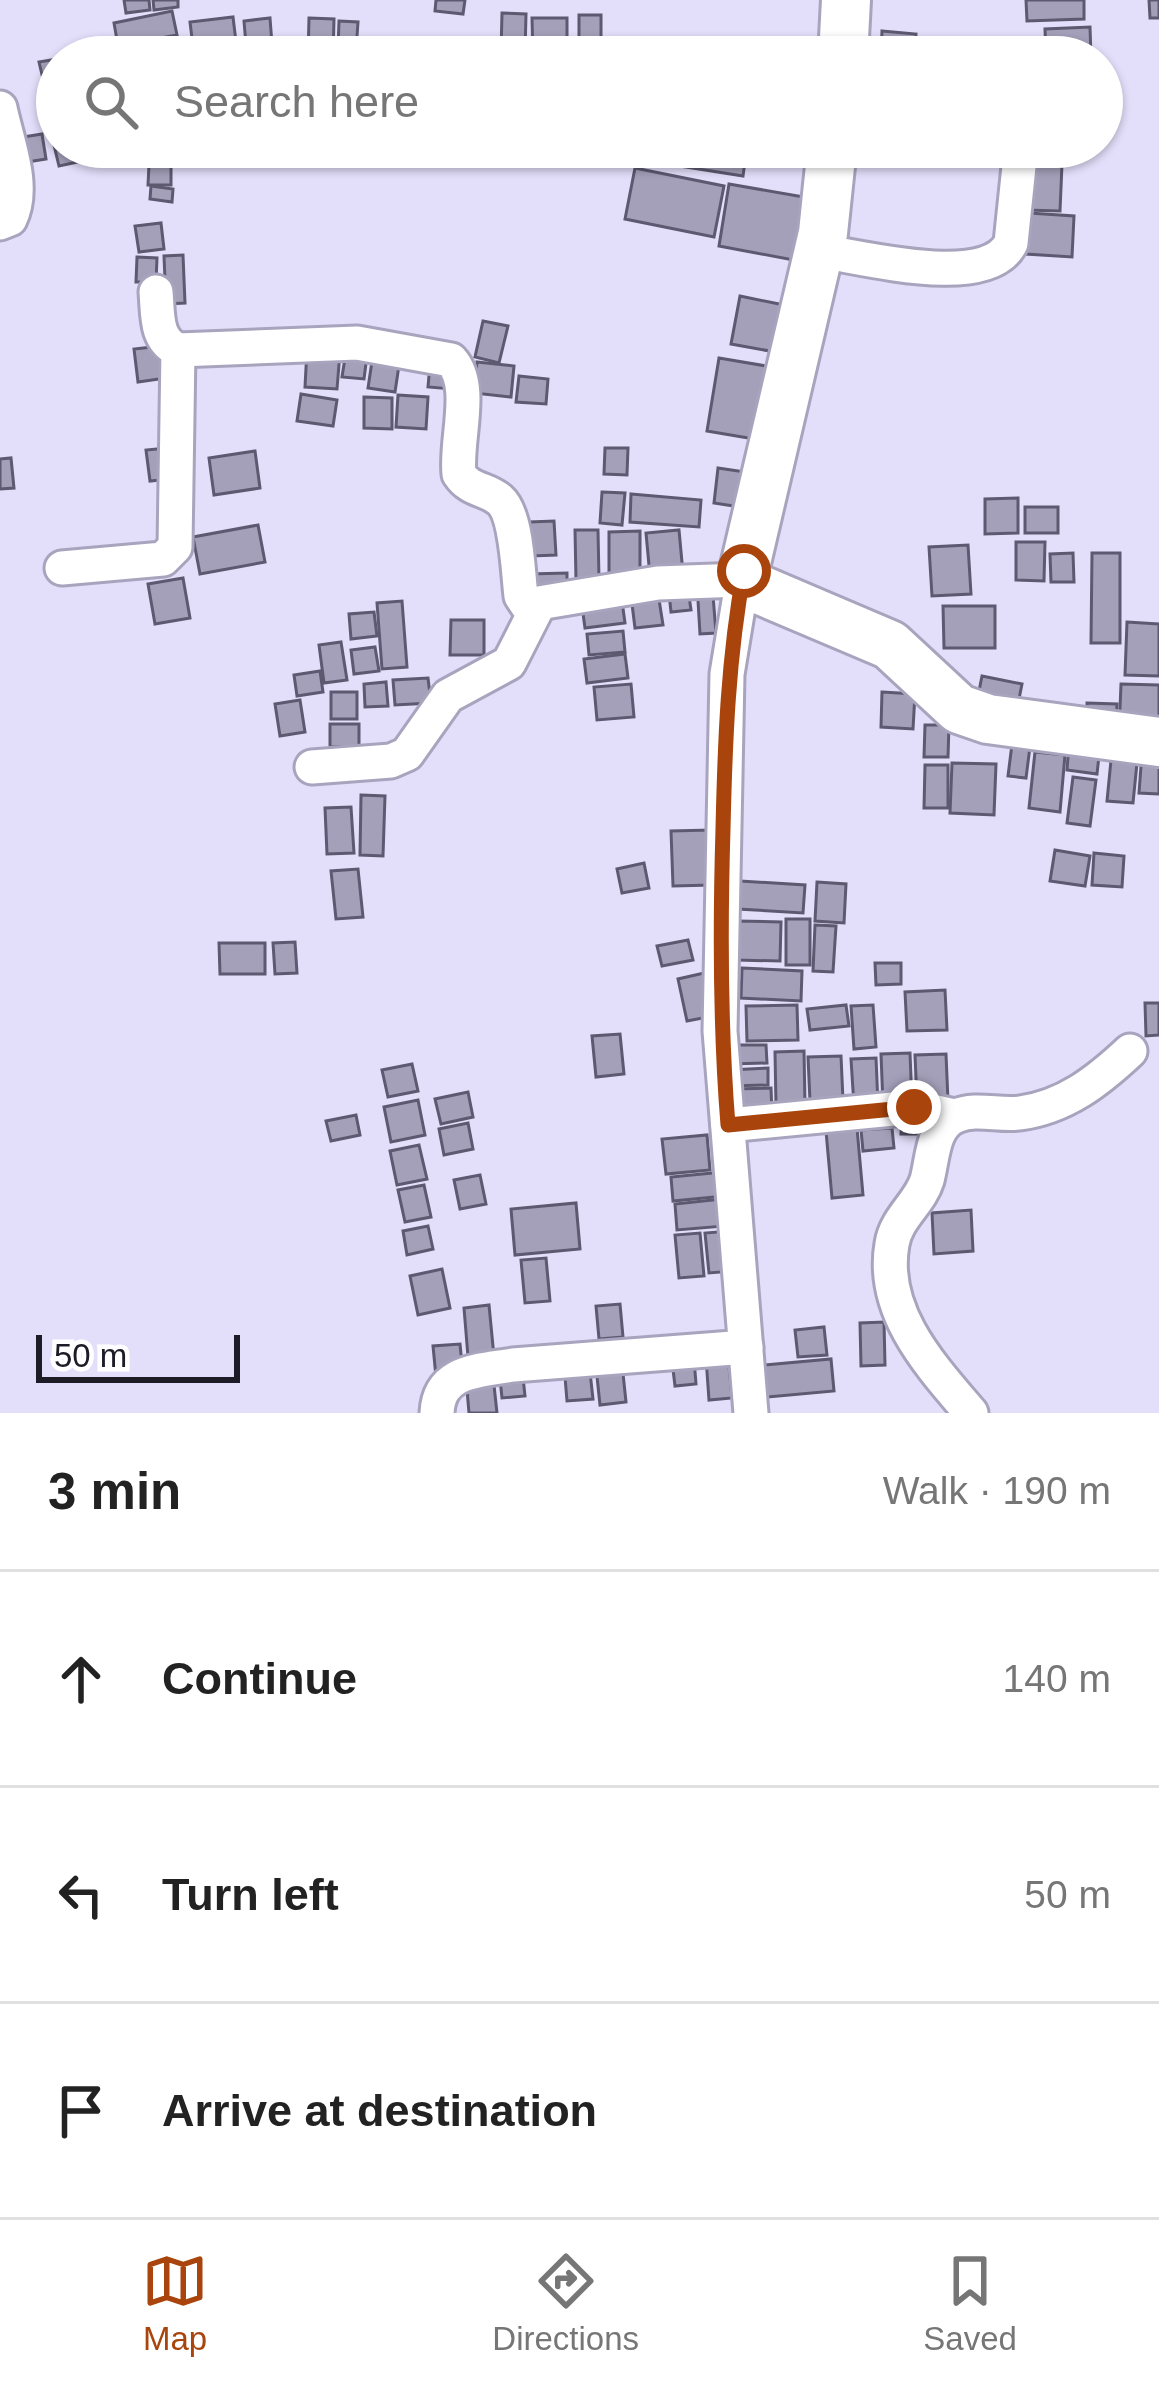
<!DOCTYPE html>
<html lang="en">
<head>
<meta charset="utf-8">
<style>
	body { margin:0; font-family:Arial,sans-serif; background:#f2f2f2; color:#222 }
	.scale { position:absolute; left:36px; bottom:30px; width:204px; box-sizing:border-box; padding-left:12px; border:6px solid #1d1b25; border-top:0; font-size:33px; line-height:42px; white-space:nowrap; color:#1d1b25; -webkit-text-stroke:9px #fff; paint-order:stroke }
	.stop { position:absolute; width:36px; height:36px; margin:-27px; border:9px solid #a8440c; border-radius:50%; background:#fff }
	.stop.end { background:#a8440c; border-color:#fff; box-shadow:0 3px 12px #0008 }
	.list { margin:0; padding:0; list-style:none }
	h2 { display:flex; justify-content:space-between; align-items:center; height:156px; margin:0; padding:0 48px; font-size:51px }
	h2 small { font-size:39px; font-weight:400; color:#767676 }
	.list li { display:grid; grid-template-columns:78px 1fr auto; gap:36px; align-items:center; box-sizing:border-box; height:216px; padding:0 48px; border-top:3px solid #e0e0e0 }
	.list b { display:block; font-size:45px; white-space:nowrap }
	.list em { font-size:39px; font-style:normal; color:#767676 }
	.icon { flex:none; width:66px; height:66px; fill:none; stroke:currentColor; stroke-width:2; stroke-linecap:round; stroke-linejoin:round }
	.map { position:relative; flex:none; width:1159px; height:1413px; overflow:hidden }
	.search { position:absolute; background:#fff; box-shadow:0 3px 9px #0004; left:36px; right:36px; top:36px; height:132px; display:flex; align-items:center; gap:30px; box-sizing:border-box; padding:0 42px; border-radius:66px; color:#767676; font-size:45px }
	.sheet { height:804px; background:#fff }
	nav { display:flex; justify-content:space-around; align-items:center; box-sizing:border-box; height:168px; border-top:3px solid #e0e0e0; background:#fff; font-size:33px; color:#767676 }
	nav a { display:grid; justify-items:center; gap:6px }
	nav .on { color:#a8440c }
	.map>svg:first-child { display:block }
	.building { fill:#a4a0ba; stroke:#5d5970; stroke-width:3 }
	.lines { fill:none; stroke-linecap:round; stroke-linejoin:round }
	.street-casing { stroke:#a8a4be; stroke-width:39 }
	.secondary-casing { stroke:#a8a4be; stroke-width:54 }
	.street { stroke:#fff; stroke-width:33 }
	.secondary { stroke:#fff; stroke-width:48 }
	.route { stroke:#a8440c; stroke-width:15 }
</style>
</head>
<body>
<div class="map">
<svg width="1159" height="1413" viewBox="0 0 1159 1413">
	<rect width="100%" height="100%" fill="#e3dffb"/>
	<g class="building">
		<polygon points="124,0 149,0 150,10 126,13"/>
		<polygon points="153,0 178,0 178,7 154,10"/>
		<polygon points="436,0 465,0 463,14 435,11"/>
		<polygon points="1026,0 1084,0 1084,19 1027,21"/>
		<polygon points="1149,0 1159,0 1159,18 1150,18"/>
		<polygon points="172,11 177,35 118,46 114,23"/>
		<polygon points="502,13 526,14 525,53 501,52"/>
		<rect x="579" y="15" width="22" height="42"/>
		<polygon points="233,17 237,50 194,55 190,22"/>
		<polygon points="270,18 273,57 247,57 244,21"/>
		<polygon points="309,18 334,19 333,57 308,57"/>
		<polygon points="532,18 567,18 567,57 533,57"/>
		<polygon points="339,21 358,22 356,51 338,50"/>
		<polygon points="1090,27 1091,57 1046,57 1045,29"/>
		<polygon points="882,31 916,34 914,57 881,57"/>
		<polygon points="183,39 186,57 160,57 158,42"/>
		<polygon points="150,48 151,57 129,57 128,50"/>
		<polygon points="57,59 57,81 44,83 39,62"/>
		<polygon points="42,134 46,159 21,163 17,138"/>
		<polygon points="57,136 57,147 78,147 82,161 59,166 52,137"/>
		<polygon points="179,147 197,147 198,159 180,160"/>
		<polygon points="598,147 626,147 626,159 599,160"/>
		<polygon points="675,147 747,147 743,176 673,165"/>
		<polygon points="1027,163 1062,164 1060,211 1025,210"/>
		<polygon points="149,165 171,166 171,185 148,185"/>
		<polygon points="635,168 724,186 714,237 625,219"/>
		<polygon points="729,184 815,199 804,262 719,246"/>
		<polygon points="151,186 173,189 172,202 150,199"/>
		<polygon points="1029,213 1074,216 1072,257 1026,254"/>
		<polygon points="161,223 164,249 139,252 135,226"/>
		<polygon points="183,255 185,303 166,304 164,256"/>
		<polygon points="137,257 157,258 156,282 136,282"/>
		<polygon points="740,296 784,305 775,352 731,344"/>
		<polygon points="483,321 508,326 499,363 475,357"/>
		<polygon points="347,345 368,348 364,379 342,377"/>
		<polygon points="162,346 166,378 138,382 134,349"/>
		<polygon points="374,348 401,352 395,392 368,388"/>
		<polygon points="307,349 340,352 337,389 305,387"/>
		<polygon points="719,358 772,367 760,440 707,431"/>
		<polygon points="477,362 514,366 511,397 474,393"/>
		<polygon points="430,364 453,366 451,389 428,387"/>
		<polygon points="519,376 548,379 546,404 516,402"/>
		<polygon points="301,394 337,400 333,426 297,421"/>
		<polygon points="398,395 428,397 426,429 396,427"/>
		<polygon points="364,397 392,398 392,429 364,428"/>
		<polygon points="168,448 171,479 150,481 146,450"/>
		<polygon points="605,448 628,448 627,475 604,474"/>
		<polygon points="255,451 260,488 214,495 209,458"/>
		<polygon points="11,458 14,488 0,489 0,459"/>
		<polygon points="718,468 745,472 740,507 714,503"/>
		<polygon points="602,492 625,493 622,525 600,523"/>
		<polygon points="631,494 701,500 699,527 630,522"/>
		<polygon points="1018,498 1018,533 985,534 985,499"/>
		<rect x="1025" y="507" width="33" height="26"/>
		<polygon points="554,521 556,555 532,556 530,522"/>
		<polygon points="258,525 265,562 200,574 193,537"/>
		<polygon points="575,530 598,530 599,579 576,580"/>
		<polygon points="679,530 683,573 650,576 646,533"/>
		<polygon points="640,531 640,572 609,573 609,532"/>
		<polygon points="1016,542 1045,542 1044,581 1016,580"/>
		<polygon points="968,545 971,594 932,596 929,547"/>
		<polygon points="1073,553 1074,582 1051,582 1050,554"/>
		<polygon points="1092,553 1120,553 1120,643 1091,643"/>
		<polygon points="567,573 567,600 529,601 529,574"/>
		<polygon points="183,578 190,618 155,624 148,584"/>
		<polygon points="687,582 691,610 671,612 668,584"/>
		<polygon points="712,583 716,633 700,634 697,584"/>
		<polygon points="658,593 663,625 635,628 631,596"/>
		<polygon points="621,594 625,623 585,628 581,599"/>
		<polygon points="402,601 407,667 382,669 377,603"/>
		<polygon points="943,606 995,606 995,648 944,648"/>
		<polygon points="374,612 377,636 351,639 349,614"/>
		<polygon points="451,620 484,620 484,655 450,655"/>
		<polygon points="1127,622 1159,624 1159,676 1125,675"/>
		<polygon points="623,631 625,652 589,655 587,634"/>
		<polygon points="341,642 347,680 324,683 319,645"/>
		<polygon points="375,647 379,671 354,674 351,650"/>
		<polygon points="625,654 628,678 587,683 584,659"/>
		<polygon points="320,671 323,692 297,696 294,675"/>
		<polygon points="982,676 1022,684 1016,714 976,706"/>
		<polygon points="428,678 431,703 395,705 393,680"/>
		<polygon points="386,682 388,706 365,707 364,684"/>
		<polygon points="631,684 634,717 597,720 594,687"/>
		<polygon points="1121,684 1159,685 1159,733 1119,732"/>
		<rect x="331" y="692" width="26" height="27"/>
		<polygon points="882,692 915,694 913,729 881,727"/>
		<polygon points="300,700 305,732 280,736 275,704"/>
		<polygon points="1087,703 1117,704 1116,728 1087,727"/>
		<rect x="330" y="724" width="29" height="23"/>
		<polygon points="925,725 949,725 948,757 924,757"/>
		<polygon points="1014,728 1032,731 1026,778 1008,776"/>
		<polygon points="1069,743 1100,747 1097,774 1067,770"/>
		<polygon points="1112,750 1138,753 1133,803 1107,801"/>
		<polygon points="1035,752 1065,755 1060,812 1029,808"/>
		<polygon points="1142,753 1159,754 1159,794 1139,793"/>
		<polygon points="952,763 996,764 994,815 950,813"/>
		<polygon points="925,765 948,765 948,808 924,808"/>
		<polygon points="1073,777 1096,780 1090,826 1067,823"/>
		<polygon points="361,795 385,796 383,856 360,855"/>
		<polygon points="351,807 354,853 327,854 325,808"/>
		<polygon points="711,830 713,885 673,886 671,831"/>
		<polygon points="1055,850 1090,856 1085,886 1050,881"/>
		<polygon points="1094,853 1124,856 1122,887 1092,885"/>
		<polygon points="644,863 649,888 622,893 617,869"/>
		<polygon points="358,869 363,917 336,919 331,871"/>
		<polygon points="740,881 805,885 803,913 738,909"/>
		<polygon points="817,882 846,884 844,923 815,921"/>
		<rect x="786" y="919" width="24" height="46"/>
		<polygon points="737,921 781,922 780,961 737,960"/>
		<polygon points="815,925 836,926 833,972 813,971"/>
		<polygon points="688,940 693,960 662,966 657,946"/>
		<polygon points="295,942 297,973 275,974 273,943"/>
		<polygon points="219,943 265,943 265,974 220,974"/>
		<polygon points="875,963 901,963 901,984 876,985"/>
		<polygon points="742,968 802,971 801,1001 741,998"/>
		<polygon points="704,973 713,1016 687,1021 678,979"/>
		<polygon points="945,990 947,1030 907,1031 905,992"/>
		<polygon points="1145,1003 1159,1003 1159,1035 1146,1036"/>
		<polygon points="797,1005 798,1040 747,1041 746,1006"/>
		<polygon points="846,1005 849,1026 810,1030 807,1009"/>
		<polygon points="873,1005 876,1047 854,1049 851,1006"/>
		<polygon points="620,1034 624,1074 596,1077 592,1036"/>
		<polygon points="731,1045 766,1045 767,1063 731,1064"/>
		<polygon points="804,1051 805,1105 776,1105 775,1052"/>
		<polygon points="910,1053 912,1104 883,1105 881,1054"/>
		<polygon points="946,1054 948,1101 917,1102 915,1055"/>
		<polygon points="841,1056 843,1100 810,1101 808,1057"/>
		<polygon points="876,1058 878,1105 854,1106 851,1059"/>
		<polygon points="412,1064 418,1091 388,1097 382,1070"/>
		<polygon points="768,1068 768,1085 731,1086 730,1070"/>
		<polygon points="771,1088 772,1114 735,1116 734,1089"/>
		<polygon points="468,1092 473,1117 441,1124 435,1099"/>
		<polygon points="418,1100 425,1135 391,1142 384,1107"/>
		<polygon points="902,1110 928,1111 928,1134 901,1134"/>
		<polygon points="356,1115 360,1135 331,1141 326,1121"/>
		<polygon points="856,1117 863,1195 832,1198 825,1120"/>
		<polygon points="468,1123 473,1149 444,1155 439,1129"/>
		<polygon points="892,1128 894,1148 863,1151 861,1130"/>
		<polygon points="707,1135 710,1170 666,1174 662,1139"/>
		<polygon points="419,1145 427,1179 397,1185 390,1151"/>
		<polygon points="723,1172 725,1196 673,1201 671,1177"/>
		<polygon points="480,1175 486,1204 460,1209 454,1180"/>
		<polygon points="424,1185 431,1217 405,1222 398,1190"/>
		<polygon points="722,1199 725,1226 677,1230 675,1204"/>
		<polygon points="576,1203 580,1249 515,1255 511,1209"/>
		<polygon points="971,1210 973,1251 934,1254 932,1213"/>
		<polygon points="428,1226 433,1249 407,1255 403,1231"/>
		<polygon points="730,1231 734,1271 709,1273 705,1233"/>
		<polygon points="700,1233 704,1276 679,1278 675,1235"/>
		<polygon points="546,1258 550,1301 525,1303 521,1260"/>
		<polygon points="442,1269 450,1308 418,1315 410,1276"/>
		<polygon points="620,1304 623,1337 599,1339 596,1306"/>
		<polygon points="489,1305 495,1367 469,1369 464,1308"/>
		<polygon points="884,1322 885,1365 861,1366 860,1323"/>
		<polygon points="824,1327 827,1355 798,1357 795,1330"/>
		<polygon points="460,1344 463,1374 436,1377 433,1346"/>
		<polygon points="728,1356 732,1398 709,1400 706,1358"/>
		<polygon points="694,1359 696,1384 675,1386 672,1361"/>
		<polygon points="831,1359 834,1391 756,1398 753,1366"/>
		<polygon points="589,1363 593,1399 567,1401 564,1365"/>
		<polygon points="622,1364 626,1402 600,1405 596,1367"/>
		<polygon points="522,1368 525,1396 502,1398 499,1370"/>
		<polygon points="493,1376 497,1413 469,1413 466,1378"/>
	</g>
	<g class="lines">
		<g class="street-casing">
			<g id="street">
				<path d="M0,108c7,34 26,79 10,111l-10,4"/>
				<path d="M819,251c44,6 169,40 192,-8l10,-96"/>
				<path d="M156,292c2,22 -1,48 22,58l179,-7 94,17c24,26 4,80 8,114 11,17 27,14 41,26 17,15 18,73 21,96l6,9 131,-22 84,-3"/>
				<polyline points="62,568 163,559 175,547 178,350"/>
				<polyline points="744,571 727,674 720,1031 751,1413"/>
				<polyline points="312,767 391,761 407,754 448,696 509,663 538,606"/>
				<polyline points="728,1125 914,1107 955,1116"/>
				<path d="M437,1413c2,-43 41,-42 76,-48l233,-18"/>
				<path d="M971,1413c-40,-47 -91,-101 -79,-169 4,-26 28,-41 35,-64 6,-22 5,-54 29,-64 20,-9 43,0 64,-3 45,-6 78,-32 110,-62"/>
			</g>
		</g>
		<g class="secondary-casing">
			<g id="secondary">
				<polyline points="843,57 846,0"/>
				<polyline points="832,147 823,233 744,571 751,586 890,645 959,709 988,719 1159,742"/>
			</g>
		</g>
		<use href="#street" class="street"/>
		<use href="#secondary" class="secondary"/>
	</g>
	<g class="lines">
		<path class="route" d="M744,571c-16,87 -19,170 -21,258 -3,99 -3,197 5,296l186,-18"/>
	</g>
</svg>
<div class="scale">50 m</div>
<div class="stop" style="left:744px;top:571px"></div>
<div class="stop end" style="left:914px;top:1107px"></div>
<div class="search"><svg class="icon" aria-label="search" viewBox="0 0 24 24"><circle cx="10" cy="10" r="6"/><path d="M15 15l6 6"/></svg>Search here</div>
</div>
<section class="sheet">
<h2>3 min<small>Walk · 190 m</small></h2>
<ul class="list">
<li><svg class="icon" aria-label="ahead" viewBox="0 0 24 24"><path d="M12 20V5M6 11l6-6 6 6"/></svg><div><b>Continue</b></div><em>140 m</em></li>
<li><svg class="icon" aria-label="left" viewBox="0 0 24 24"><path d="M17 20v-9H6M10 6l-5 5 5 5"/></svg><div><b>Turn left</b></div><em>50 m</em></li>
<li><svg class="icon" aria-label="arrive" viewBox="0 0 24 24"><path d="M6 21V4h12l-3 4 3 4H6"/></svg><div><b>Arrive at destination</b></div></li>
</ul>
</section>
<nav>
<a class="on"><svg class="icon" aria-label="map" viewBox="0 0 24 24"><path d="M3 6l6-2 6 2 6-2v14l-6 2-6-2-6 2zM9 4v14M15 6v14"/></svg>Map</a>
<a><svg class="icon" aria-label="directions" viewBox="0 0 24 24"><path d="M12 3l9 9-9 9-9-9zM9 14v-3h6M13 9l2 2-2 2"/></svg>Directions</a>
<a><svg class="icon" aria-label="saved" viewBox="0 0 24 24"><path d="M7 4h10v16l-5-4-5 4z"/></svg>Saved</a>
</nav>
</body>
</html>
